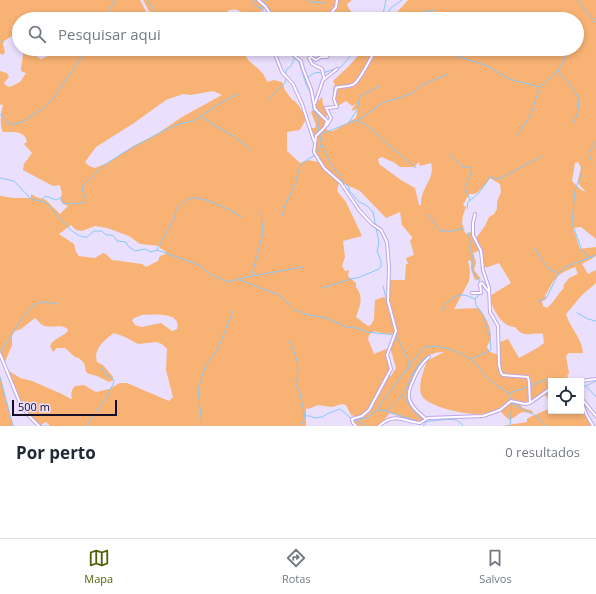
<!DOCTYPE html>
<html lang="pt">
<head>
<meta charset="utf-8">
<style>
	body { margin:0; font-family:"Open Sans",sans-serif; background:#f2f2f3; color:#1f2937 }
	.controls { position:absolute; right:12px; bottom:12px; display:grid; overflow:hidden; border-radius:0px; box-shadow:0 2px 6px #0003 }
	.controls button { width:36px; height:36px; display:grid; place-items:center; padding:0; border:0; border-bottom:1px solid #e0e1e3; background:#fff; color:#1f2937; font:20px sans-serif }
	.scale { position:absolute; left:12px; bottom:10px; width:105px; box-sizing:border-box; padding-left:4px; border:2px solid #180d27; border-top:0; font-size:11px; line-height:14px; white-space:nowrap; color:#180d27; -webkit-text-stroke:3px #eadffd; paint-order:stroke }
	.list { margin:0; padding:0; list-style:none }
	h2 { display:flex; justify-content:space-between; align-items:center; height:52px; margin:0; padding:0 16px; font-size:17px }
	h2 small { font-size:13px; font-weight:400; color:#747a83 }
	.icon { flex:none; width:22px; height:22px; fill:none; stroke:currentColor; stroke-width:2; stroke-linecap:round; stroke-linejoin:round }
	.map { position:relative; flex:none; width:596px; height:426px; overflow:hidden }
	.search { position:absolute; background:#fff; box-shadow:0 2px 6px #0003; left:12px; right:12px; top:12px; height:44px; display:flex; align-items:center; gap:10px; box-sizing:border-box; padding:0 14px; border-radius:22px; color:#747a83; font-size:15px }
	.sheet { height:112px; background:#fff }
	nav { display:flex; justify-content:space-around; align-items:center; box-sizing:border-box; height:56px; border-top:1px solid #e0e1e3; background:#fff; font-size:11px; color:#747a83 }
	nav a { display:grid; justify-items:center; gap:2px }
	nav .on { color:#4f6209 }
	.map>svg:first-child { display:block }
	.green { fill:#f8b274; fill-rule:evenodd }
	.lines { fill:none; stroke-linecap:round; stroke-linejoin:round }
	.stream { stroke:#87c8f8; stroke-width:1 }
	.street-casing { stroke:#bfa4eb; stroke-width:4 }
	.street { stroke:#fff; stroke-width:2 }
</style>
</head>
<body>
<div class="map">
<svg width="596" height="426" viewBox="0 0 596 426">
	<rect width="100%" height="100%" fill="#eadffd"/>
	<g class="green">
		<polygon points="0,0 140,0 150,19 19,19 19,22 12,26 13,31 12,36 4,41 3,44 5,52 3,55 0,54"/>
		<path d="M143,0h209l-5,4c2,7 6,6 5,15h-77l-7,-5 -2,-7 -13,12c-11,-2 -11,-12 -24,-9l-7,9h-69z"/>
		<path d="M408,0h188v239l-15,-12 -8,1 7,21 16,-2v9l-14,8 6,10 8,-4v13l-14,12 -16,19c4,14 16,24 17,39h-14l-3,3 3,17 -2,3 4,5h-20v20l-9,-8c-5,5 -11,7 -14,10l-11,-1 6,6 10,3 -1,3c-15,-5 -12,2 -23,6l-11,-11c-6,3 -11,5 -18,5 -12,1 -55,-7 -59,-20 -3,-9 3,-25 6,-33l17,-9c-17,-1 -25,13 -31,26 -2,5 -5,10 -5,15 1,11 10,16 16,23v5l-5,3 -29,-11 -11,13h-24l-1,-10 -3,-1 -5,-10 -4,-1 -10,3 -14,-2 -10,4 -2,-1v18h-256l-4,-4 -4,2v2h-3c-16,-16 -22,-33 -30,-55l11,7 12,3 30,13 9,5h1c-2,-5 0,-10 3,-13l9,-1 12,7 13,-3 11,-6h7l42,18 4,-4 -7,-27 1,-21 -5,-5 -6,-2 -18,2 -13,-7 -11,-4c-10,7 -21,16 -17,29l6,3 10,12v3l-4,2 -12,-6 -8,-2 -3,-2 -2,-9 -5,-5 -4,-1 -10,-9h-8l-4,4 -3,-6c3,-7 12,-9 17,-14l1,-3c-7,-6 -18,0 -26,-4 -3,-2 -4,-5 -7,-7l-14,11 -6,2 -3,5v9l-7,17 -5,-11v-155l14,2h17v-4l5,3 10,3 14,14 8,-8 -5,-2 -3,-5 2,-5 -2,-9 -7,1 -30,-16 1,-6 8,-11 -8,-9 3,-2c-2,-12 -14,-10 -24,-10 -3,-5 -3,-20 0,-26l-1,-2 -2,1v-34l7,2 2,4 -5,6 1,2 5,2 10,-5 6,-9 -5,-2v-3l3,-19h20l-8,5v2l5,3 23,-10h177c3,3 5,7 7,11 7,7 16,11 19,22l7,-2 8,2 3,8 8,11 1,-1c4,5 12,14 11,21 -1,3 -4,6 -5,9l-13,2v19l13,12 8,-3 10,2 -5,-12 1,-8 -4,-10v-4h5l1,-3 -5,-13 4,-4 1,-5 6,-6 1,7 6,10 -5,4 2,3v7l2,3h5l23,-13 2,-10 -5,3 -1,-2 4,-5 -4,2 -6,-5 -8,5 -1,-3 -3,-3 -1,-12 2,-3 -2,-4 16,-15 15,-17h213v-30h-186zM213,91l9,4 -40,22 -25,17 -22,11 -28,18 -12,5 -6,-2 -4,-4 11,-15 38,-24 32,-23 17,-6 8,1zM382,157l13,6 5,4h14l5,-5 1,4 11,-3c4,13 -6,21 -9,33 -1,3 -1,6 -1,9h-2l-4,-17 -14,-8 -22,-16 -1,-5zM578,162c6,8 0,12 0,19 0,5 6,7 7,11l-5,-3 -8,-8 3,-18zM490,178l10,6 1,8 -4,10v7l-3,5 -5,3 -4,9 -9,12 -6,-6 -4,2c-6,-10 -4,-17 0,-27l-3,-2 6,-11h6c6,-4 11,-9 15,-16zM339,182c2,1 20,8 21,9l26,27 14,-6 2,13 10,12v2l-2,1 4,15 -8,3 2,6h-2l-1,16h-16l-1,20 -4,-3 -9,3 -1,19 -3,6 -3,1 -12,-9c4,-11 8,-20 0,-30v-4l-8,-7 1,-6 -4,1 -3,-5 3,-9 -2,-16 19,-5 -16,-34 -9,-11zM71,225l5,5 6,1 13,-5 12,2 22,8 11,8 20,2v2l5,3 1,3 -6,2 -2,5 -12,6 -4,-3 -29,-4v1l-7,-7 -3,-1 -8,5 -16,-2 -3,-4 -2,-8 -15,-10zM481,250l2,17h5l11,-4 12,20 -21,13c1,12 13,32 25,31 9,12 16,5 28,7l1,9 -5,4 -20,11 -11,-19 -8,3 -2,12c-5,0 -10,-2 -11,-8 9,-11 0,-27 -8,-38l-25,1 15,-28 1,-10 -2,-11 3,1v8l4,11 6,-1 -7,-9 2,-8 -3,-9zM575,267l3,7 -9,4 -6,8 1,2c-7,7 -9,13 -17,20l-4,-2 -1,-5 3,-1 1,-2 -1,-4 2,-1c8,-17 11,-19 28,-26zM142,315c10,0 40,-4 35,14l-5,2 -11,-8 -19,4 -7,-2 -3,-5 2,-2zM374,331l13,3 9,-1v4l-6,10 6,21 -5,8 -4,-1 3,-4 -3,-22h-1l-12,5 -6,-15 1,-4z"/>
		<polygon points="0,375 12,422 14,426 0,426"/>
		<polygon points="551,408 551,411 572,411 573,412 581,411 581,409 592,426 502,426 527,422 527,419 530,417"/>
	</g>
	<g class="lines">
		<g class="stream">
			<polyline points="147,0 161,19"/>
			<polyline points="252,0 256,6 263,10 267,19"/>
			<polyline points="307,0 312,2 325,3"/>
			<polyline points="577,0 596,23"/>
			<polyline points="260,8 267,0"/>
			<polyline points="104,19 115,0"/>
			<polyline points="382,19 386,0"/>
			<polyline points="384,19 391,8 402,0"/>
			<polyline points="385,19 435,10"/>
			<polyline points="0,42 2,41"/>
			<path d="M284,49l15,13 7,22 5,10 2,15 6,10v5l-1,5c2,5 2,8 3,13 4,11 11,27 20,33l1,5 7,7v3l10,12 7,3 7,7 6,31 -2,8 4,10v5l-2,3 -19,8 -9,2 -29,9"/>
			<polyline points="397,49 400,50"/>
			<polyline points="438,49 450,54 488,66 509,79 540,87"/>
			<path d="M558,71c17,21 28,25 15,53"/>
			<polyline points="286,75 286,70 291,66 294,59"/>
			<polyline points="307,78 314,73 326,72 341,67 356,49"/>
			<polyline points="268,100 285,83 286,78"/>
			<polyline points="0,114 3,116 7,122 12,125 22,122 44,108 51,101 87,49"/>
			<polyline points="201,117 233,136 250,149"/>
			<polyline points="358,121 366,125 416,168"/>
			<polyline points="349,122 357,110 360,96 380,86"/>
			<polyline points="321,134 354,121 358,120 382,103 411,94 422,85 448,74"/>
			<polyline points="518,135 531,114 540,87 554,75 559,69 569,49"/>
			<polyline points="449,154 462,166 471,168 472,170 465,188 470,200"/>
			<polyline points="592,162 589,153 596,141"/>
			<polyline points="582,166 581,175 575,190 572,223 582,251 589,257"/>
			<path d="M0,178l14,3 17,18c5,2 11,1 15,4 10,9 27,36 41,34l7,-6h8l4,4c8,0 7,0 11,6l9,1 2,4 7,5 10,-2 6,3 6,-2 18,-33c0,-6 2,-9 6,-13 4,-3 7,-6 11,-6 14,-1 38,12 50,19"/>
			<path d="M41,200l5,-4 10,4 4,-2 3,5c8,0 18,3 23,-3l-4,-11 1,-3 20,-20 20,-13 38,-21 17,-8 15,-3 29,-19 16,-8"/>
			<polyline points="467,209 468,202 478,194 490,177 499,179 542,156"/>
			<polyline points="428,214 440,231 453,231 464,228"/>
			<polyline points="282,216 285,205 295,184 300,166 308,159 316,155 322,144"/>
			<polyline points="468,233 470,240 470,250 473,257 473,272 479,280 480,284"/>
			<polyline points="534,248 548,268 558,273"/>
			<polyline points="157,250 199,265 208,273 227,282 252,276 303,267"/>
			<polyline points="252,275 263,233 261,212"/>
			<polyline points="240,280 279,295 292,307"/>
			<polyline points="383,286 395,332"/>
			<polyline points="538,302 547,297 558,274 565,267 596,255"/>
			<polyline points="294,309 308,315 327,318 346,327 357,328 367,332 396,335"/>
			<path d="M442,310c2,-6 12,-15 20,-15 4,0 9,2 13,4"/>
			<polyline points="577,313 588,319 596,321"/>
			<polyline points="396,335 408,359 408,369"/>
			<path d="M290,341c5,12 12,29 5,42l5,10 5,24 -4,9"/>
			<path d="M0,352c10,-12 25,-45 39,-49 5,-2 13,0 18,1"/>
			<polyline points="471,359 491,350 490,338 483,315 476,305 475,299 479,295"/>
			<polyline points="0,377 13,426"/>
			<path d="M531,386c13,-6 18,-10 33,-5"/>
			<polyline points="581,386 586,386 596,381"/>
			<polyline points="587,387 596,397"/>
			<polyline points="509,393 528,387"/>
			<polyline points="403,395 413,410 422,420"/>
			<polyline points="513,404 533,414 546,426"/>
			<polyline points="377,410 386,411 420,422"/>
			<path d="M386,411c6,-5 12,-10 16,-16 10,-13 11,-31 27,-40"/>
			<polyline points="306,416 310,416 315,418 322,417 327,414 340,409 351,418"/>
			<path d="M355,420l12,-2 7,-5 48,-64c11,-8 40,3 50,12 7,6 12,13 19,20 8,8 16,6 20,19"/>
			<polyline points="356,420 366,426"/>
			<polyline points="43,426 48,426"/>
			<polyline points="86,426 107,397 114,382 113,379 105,374 101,366"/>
			<polyline points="202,426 198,389 205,367 218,348 233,311"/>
			<path d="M423,426l4,-5c11,1 30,-7 36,5"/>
			<polyline points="510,426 512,402"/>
		</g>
		<g class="street-casing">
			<g id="street">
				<polyline points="258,0 265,6 274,19"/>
				<polyline points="334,19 331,16 331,13 336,7 337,0"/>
				<polyline points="341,19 346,18 348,13 350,15 351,19"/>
				<polyline points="273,49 282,72 293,84 302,104 314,141"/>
				<polyline points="286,49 301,61 303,69 311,89 315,109 327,121 325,127 316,136 314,152 324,168 341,183 359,210 372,224 381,230 387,242 389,267 388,301 396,331 387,355 391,369 369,410 362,416 352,419 353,423 356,426"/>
				<polyline points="324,78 322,69 312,64 309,58 311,57 316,60 321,57 327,57 332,49"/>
				<polyline points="315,103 323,80 337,69"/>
				<path d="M327,125l4,-7 -5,-10 11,-1 -3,-8 2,-11c5,-3 13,0 18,-4 7,-5 17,-27 22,-35"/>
				<polyline points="475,214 473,223 473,235 481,251 483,270 489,288 490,312 498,326 499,365 501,373 503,375 528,377 529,382 530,403"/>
				<polyline points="472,293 481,293 480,284 482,283 489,292"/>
				<polyline points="0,354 20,403 28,415 39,426"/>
				<polyline points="581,381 596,379"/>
				<polyline points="581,398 596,416"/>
				<polyline points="581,400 586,414 593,426"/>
				<path d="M426,419c-7,-6 -19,-15 -17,-26 0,-5 4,-11 5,-15 4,-9 8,-15 15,-21"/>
				<path d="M379,426c15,-14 24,-5 41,-3l8,-5 55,-2 17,-6 11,-9 14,3 5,-1 21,-15"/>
			</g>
		</g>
		<use href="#street" class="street"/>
	</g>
</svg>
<div class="controls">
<button><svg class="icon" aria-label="locate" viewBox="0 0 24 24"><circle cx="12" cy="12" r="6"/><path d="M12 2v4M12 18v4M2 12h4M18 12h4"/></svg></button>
</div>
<div class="scale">500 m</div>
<div class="search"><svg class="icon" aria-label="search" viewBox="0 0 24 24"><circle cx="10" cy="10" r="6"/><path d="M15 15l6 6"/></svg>Pesquisar aqui</div>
</div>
<section class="sheet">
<h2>Por perto<small>0 resultados</small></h2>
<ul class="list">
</ul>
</section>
<nav>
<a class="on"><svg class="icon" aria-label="map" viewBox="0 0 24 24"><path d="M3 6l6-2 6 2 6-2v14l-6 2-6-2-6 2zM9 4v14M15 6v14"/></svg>Mapa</a>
<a><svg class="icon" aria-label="directions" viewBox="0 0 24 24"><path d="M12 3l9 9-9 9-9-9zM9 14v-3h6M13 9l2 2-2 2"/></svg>Rotas</a>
<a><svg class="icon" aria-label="saved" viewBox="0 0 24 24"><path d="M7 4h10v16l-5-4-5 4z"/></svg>Salvos</a>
</nav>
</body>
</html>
